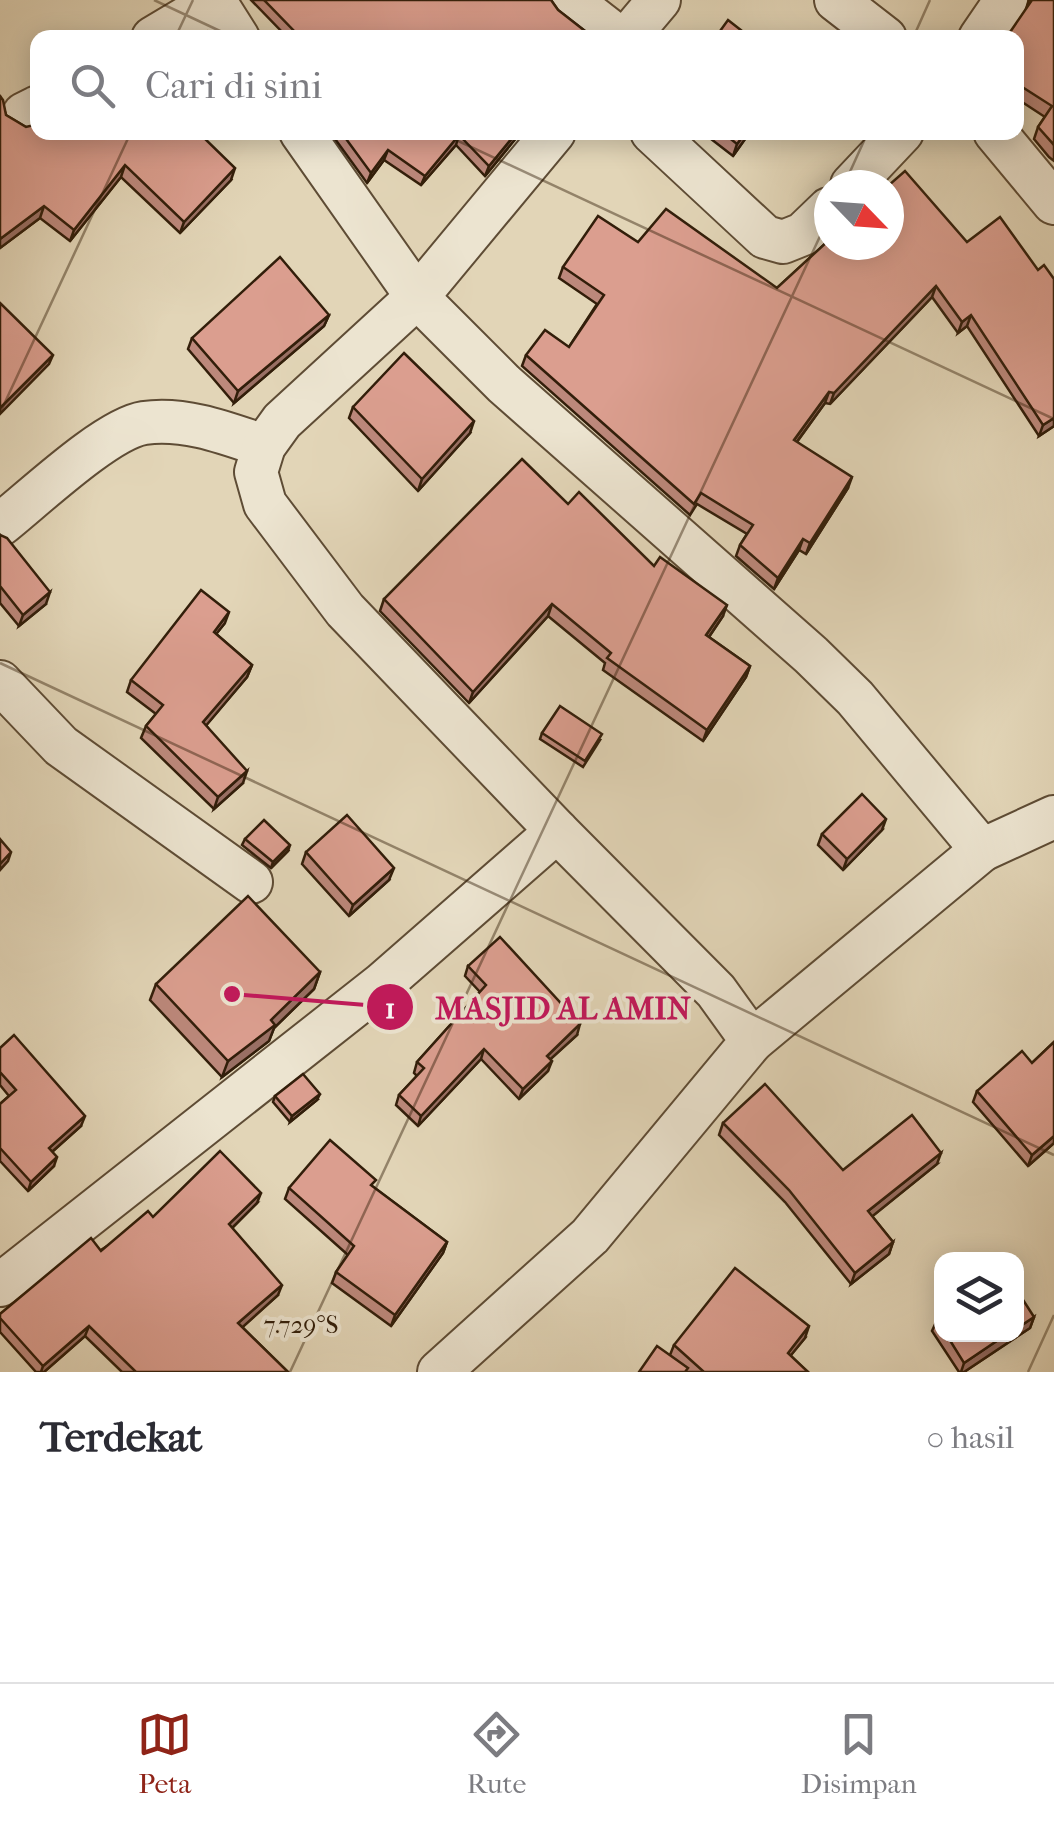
<!DOCTYPE html>
<html lang="id">
<head>
<meta charset="utf-8">
<style>
	body { margin:0; font-family:"IM FELL French Canon",serif; background:#f7f7f7; color:#2b2b33 }
	.controls { position:absolute; right:30px; bottom:30px; display:grid; overflow:hidden; border-radius:20px; box-shadow:0 5px 25px #0003 }
	.controls button { width:90px; height:90px; display:grid; place-items:center; padding:0; border:0; border-bottom:2px solid #e1e1e2; background:#fff; color:#2b2b33; font:50px sans-serif }
	.compass { position:absolute; left:814px; top:170px; width:90px; height:90px; border-radius:50%; background:#fff; box-shadow:0 5px 25px #0003; rotate:115deg }
	.list { margin:0; padding:0; list-style:none }
	h2 { display:flex; justify-content:space-between; align-items:center; height:130px; margin:0; padding:0 40px; font-size:42px }
	h2 small { font-size:32px; font-weight:400; color:#7c7c81 }
	.icon { flex:none; width:55px; height:55px; fill:none; stroke:currentColor; stroke-width:2; stroke-linecap:round; stroke-linejoin:round }
	.map { position:relative; flex:none; width:1054px; height:1372px; overflow:hidden }
	.search { position:absolute; background:#fff; box-shadow:0 5px 25px #0003; left:30px; right:30px; top:30px; height:110px; display:flex; align-items:center; gap:25px; box-sizing:border-box; padding:0 35px; border-radius:20px; color:#7c7c81; font-size:38px }
	.sheet { height:310px; background:#fff }
	nav { display:flex; justify-content:space-around; align-items:center; box-sizing:border-box; height:140px; border-top:2px solid #e1e1e2; background:#fff; font-size:28px; color:#7c7c81 }
	nav a { display:grid; justify-items:center; gap:5px }
	nav .on { color:#8f2418 }
	.map>svg:first-child { display:block }
	.lines { fill:none; stroke-linecap:round; stroke-linejoin:round }
	.street-casing { stroke:#5e4c35; stroke-width:46 }
	.street { stroke:#ece4d0; stroke-width:42 }
	.wall { fill:#bc887b; stroke:#321e0a; stroke-width:2.5 }
	.shaded-wall { fill:#996f64; stroke:#321e0a; stroke-width:2.5 }
	.building { fill:#db9e8f; stroke:#321e0a; stroke-width:2.5 }
	.ticks { fill:none; stroke:#321e0a; stroke-width:2.5; stroke-opacity:0.45 }
	.ticks-label { font-size:25px; text-anchor:middle; fill:#321e0a; stroke:#ece4d0; stroke-width:8; stroke-linejoin:round; paint-order:stroke }
	.leader { fill:none; stroke:#c2185b; stroke-width:4 }
	.callout-dot { fill:#c2185b; stroke:#ece4d0; stroke-width:4 }
	.mark-label { font-size:30px; text-anchor:middle; font-weight:bold; fill:#fff }
	.callout-label { font-size:32px; text-anchor:middle; font-weight:bold; fill:#c2185b; stroke:#ece4d0; stroke-width:8; stroke-linejoin:round; paint-order:stroke }
</style>
</head>
<body>
<div class="map">
<svg width="1054" height="1372" viewBox="0 0 1054 1372">
	<rect width="100%" height="100%" fill="#e2d5b7"/>
	<filter id="stains"><feTurbulence type="fractalNoise" baseFrequency=".002" numOctaves="4"/><feColorMatrix values="0 0 0 0 .2 0 0 0 0 .09 0 0 0 0 .02 0 0 0 .5 -.17"/></filter>
	<radialGradient id="worn" r=".72"><stop offset=".6" stop-color="#630" stop-opacity="0"/><stop offset="1" stop-color="#630" stop-opacity=".3"/></radialGradient>
	<g class="lines">
		<g class="street-casing">
			<g id="street">
				<polyline points="214,0 238,38"/>
				<polyline points="570,0 619,38"/>
				<polyline points="836,0 885,38"/>
				<polyline points="153,38 215,1"/>
				<polyline points="627,38 659,0"/>
				<polyline points="980,38 1006,0"/>
				<polyline points="24,114 38,107"/>
				<polyline points="301,132 417,297 504,384 811,655 855,698 982,850 1054,817"/>
				<polyline points="652,132 765,237 783,242 803,234 829,209"/>
				<polyline points="995,132 1054,203"/>
				<polyline points="852,185 902,132"/>
				<path d="M0,525c32,-25 106,-96 144,-102 40,-6 82,10 120,23"/>
				<polyline points="0,682 61,746 251,882"/>
				<polyline points="752,1041 982,850"/>
				<polyline points="0,1285 382,984 557,831 345,610 265,504 256,472 264,446 282,421 417,297 554,132"/>
				<polyline points="439,1372 590,1236 752,1041 716,991 557,831"/>
			</g>
		</g>
		<use href="#street" class="street"/>
	</g>
	<g class="wall">
		<polygon points="251,0 551,0 558,10 594,38 288,38"/>
		<polygon points="1029,0 1054,0 1054,161 1049,157 1034,139 1038,127 1045,117 1016,98 1016,38"/>
		<polygon points="0,96 6,115 26,127 231,180 180,233 121,177 70,241 40,218 0,248"/>
		<polygon points="330,132 521,132 485,176 456,145 421,185 384,160 367,183"/>
		<polygon points="702,132 750,132 733,156"/>
		<polygon points="889,185 1054,426 1039,436 967,326 958,333 932,297 830,404 825,403 797,442 848,488 806,554 799,550 774,589 736,556 740,545 747,534 697,504 690,515 522,366 526,355 569,347 597,304 559,278 563,267 638,242 777,288"/>
		<polygon points="329,315 324,326 234,403 188,349 192,338"/>
		<polygon points="353,407 470,433 418,491 349,418"/>
		<polygon points="568,504 723,616 709,637 750,666 746,677 703,741 603,670 605,663 548,616 469,703 380,611 384,599"/>
		<polygon points="0,535 46,604 19,626 0,603"/>
		<polygon points="225,623 216,634 252,665 247,677 206,725 243,783 214,809 141,738 146,726 156,714 127,692 131,680"/>
		<polygon points="542,733 600,740 583,767 540,739"/>
		<polygon points="882,830 843,870 818,845 822,834"/>
		<polygon points="245,839 288,851 271,868 242,845"/>
		<polygon points="306,852 389,880 349,916 302,864"/>
		<polygon points="468,966 577,1035 550,1059 548,1071 519,1099 481,1059 418,1126 396,1105 399,1095 417,1076 414,1073 417,1062 480,992 465,976"/>
		<polygon points="320,972 314,989 274,1028 269,1041 222,1077 150,1000 156,984"/>
		<polygon points="1054,1042 1054,1143 1028,1166 973,1102 977,1091 1032,1063"/>
		<polygon points="0,1048 81,1126 52,1152 54,1166 28,1191 0,1161 0,1104 9,1096 0,1085"/>
		<polygon points="275,1096 317,1100 290,1122 273,1102"/>
		<polygon points="723,1123 843,1170 937,1164 872,1216 893,1242 889,1254 851,1284 785,1202 719,1135"/>
		<polygon points="373,1187 447,1242 443,1253 391,1326 332,1283 336,1272 348,1255 285,1199 289,1188"/>
		<polygon points="257,1203 232,1228 278,1295 242,1327 288,1372 122,1372 85,1336 44,1372 36,1372 0,1332 0,1314 153,1217"/>
		<polygon points="942,1316 942,1334 1016,1334 1034,1317 1030,1328 964,1372 959,1372 932,1331 937,1320"/>
		<polygon points="805,1338 790,1356 808,1372 686,1372 670,1355 674,1345"/>
	</g>
	<g class="shaded-wall">
		<polygon points="517,132 521,132 485,176 489,166"/>
		<polygon points="746,132 750,132 733,156 737,144"/>
		<polygon points="459,135 456,145 421,185 425,176"/>
		<polygon points="388,150 384,160 367,183 371,173"/>
		<polygon points="125,165 121,177 70,241 74,230"/>
		<polygon points="235,168 231,180 180,233 184,222"/>
		<polygon points="44,206 40,218 0,248 0,239"/>
		<polygon points="936,286 932,297 830,404 834,393"/>
		<polygon points="329,315 324,326 234,403 238,391"/>
		<polygon points="971,315 967,326 958,333 962,322"/>
		<polygon points="53,355 49,364 0,414 0,408"/>
		<polygon points="829,392 825,403 790,451 794,440"/>
		<polygon points="1054,418 1054,426 1039,436 1043,425"/>
		<polygon points="474,421 470,433 418,491 422,479"/>
		<polygon points="852,477 848,488 806,554 810,543"/>
		<polygon points="803,539 799,550 774,589 778,578"/>
		<polygon points="50,592 46,604 19,626 23,615"/>
		<polygon points="552,604 548,616 469,703 473,692"/>
		<polygon points="727,605 723,616 702,647 706,635"/>
		<polygon points="229,612 225,623 209,643 214,632"/>
		<polygon points="252,665 247,677 199,734 203,722"/>
		<polygon points="750,666 746,677 703,741 707,730"/>
		<polygon points="247,771 243,783 214,809 218,797"/>
		<polygon points="886,819 882,830 843,870 847,859"/>
		<polygon points="290,845 288,851 271,868 273,862"/>
		<polygon points="11,852 8,861 0,870 0,864"/>
		<polygon points="394,868 389,880 349,916 353,905"/>
		<polygon points="320,972 314,989 274,1028 269,1041 222,1077 228,1061"/>
		<polygon points="580,1024 577,1035 543,1066 547,1056"/>
		<polygon points="484,1049 481,1059 418,1126 421,1116"/>
		<polygon points="552,1061 548,1071 519,1099 523,1089"/>
		<polygon points="320,1094 317,1100 290,1122 292,1116"/>
		<polygon points="85,1116 81,1126 45,1158 49,1148"/>
		<polygon points="1054,1136 1054,1143 1028,1166 1032,1155"/>
		<polygon points="941,1153 937,1164 864,1223 868,1211"/>
		<polygon points="57,1157 54,1166 28,1191 31,1182"/>
		<polygon points="261,1193 257,1203 225,1235 229,1224"/>
		<polygon points="447,1242 443,1253 391,1326 395,1315"/>
		<polygon points="893,1242 889,1254 851,1284 855,1273"/>
		<polygon points="282,1285 278,1295 235,1334 238,1323"/>
		<polygon points="1034,1317 1030,1328 964,1372 961,1372 964,1363 1007,1334 1016,1334 1016,1329"/>
		<polygon points="89,1326 85,1336 44,1372 41,1372 43,1366"/>
		<polygon points="809,1326 805,1338 783,1365 788,1353"/>
	</g>
	<g class="building">
		<polygon points="264,0 551,0 558,10 594,38 301,38"/>
		<polygon points="1032,0 1054,0 1054,145 1038,127 1052,106 1016,83 1016,38 1006,38"/>
		<polygon points="728,20 751,38 715,38"/>
		<polygon points="0,96 3,100 6,115 26,127 38,124 38,132 198,132 235,168 184,222 125,165 74,230 44,206 0,239"/>
		<polygon points="341,132 517,132 489,166 459,135 425,176 388,150 371,173"/>
		<polygon points="722,132 746,132 737,144"/>
		<polygon points="905,171 967,242 1000,217 1038,270 1044,265 1054,279 1054,418 1043,425 971,315 962,322 936,286 834,393 829,392 794,440 852,477 810,543 803,539 778,578 740,545 753,525 701,493 694,504 526,355 545,330 569,347 604,295 563,267 598,216 638,242 666,209 777,288 829,240 829,245 889,245 889,185"/>
		<polygon points="280,257 329,315 238,391 192,338"/>
		<polygon points="0,303 53,355 0,408"/>
		<polygon points="404,353 474,421 422,479 353,407"/>
		<polygon points="522,459 568,504 579,492 654,566 660,557 727,605 706,635 750,666 707,730 607,658 611,653 552,604 473,692 384,599"/>
		<polygon points="0,535 7,538 50,592 23,615 0,586"/>
		<polygon points="201,590 229,612 214,632 252,665 203,722 247,771 218,797 146,726 163,705 131,680"/>
		<polygon points="560,706 602,734 585,761 542,733"/>
		<polygon points="862,794 886,819 847,859 822,834"/>
		<polygon points="347,815 394,868 353,905 306,852"/>
		<polygon points="264,820 290,845 273,862 245,839"/>
		<polygon points="0,839 11,852 0,864"/>
		<polygon points="248,896 320,972 271,1020 275,1025 228,1061 156,984"/>
		<polygon points="500,937 580,1024 547,1056 552,1061 523,1089 484,1049 421,1116 399,1095 424,1068 417,1062 486,985 468,966"/>
		<polygon points="14,1035 85,1116 49,1148 57,1157 31,1182 0,1148 0,1104 16,1090 0,1072 0,1048"/>
		<polygon points="1054,1042 1054,1136 1032,1155 977,1091 1022,1051 1032,1063"/>
		<polygon points="303,1074 320,1094 292,1116 275,1096"/>
		<polygon points="765,1084 843,1170 912,1115 941,1153 868,1211 893,1242 855,1273 789,1190 723,1123"/>
		<polygon points="330,1140 376,1180 371,1185 447,1242 395,1315 336,1272 354,1246 289,1188"/>
		<polygon points="220,1151 261,1193 229,1224 282,1285 238,1323 288,1372 136,1372 89,1326 43,1366 0,1318 0,1314 91,1238 101,1251 148,1211 153,1217"/>
		<polygon points="735,1268 809,1326 788,1353 808,1372 704,1372 674,1345"/>
		<polygon points="1016,1289 1034,1317 1016,1329"/>
		<polygon points="946,1334 1007,1334 964,1363"/>
		<polygon points="657,1346 688,1368 685,1372 639,1372"/>
	</g>
	<path class="ticks" d="M154,0l81,38M175,38l18,-38M913,38l17,-38M439,132l615,287M844,185l24,-53M0,413l131,-281M0,663l1054,492M290,1372l539,-1155M1028,1372l26,-57"/>
	<g class="ticks-label">
		<text x="301" y="1333">7.729°S</text>
	</g>
	<path class="leader" d="M232 994L390 1007"/>
	<g class="callout-dot">
		<circle cx="232" cy="994" r="10"/>
		<circle cx="390" cy="1007" r="25"/>
	</g>
	<g class="mark-label">
		<text x="390" y="1018">1</text>
	</g>
	<g class="callout-label">
		<text x="563" y="1019">MASJID AL AMIN</text>
	</g>
	<rect width="100%" height="100%" filter="url(#stains)"/>
	<rect width="100%" height="100%" fill="url(#worn)"/>
</svg>
<div class="controls">
<button><svg class="icon" aria-label="layers" viewBox="0 0 24 24"><path d="M12 4l9 5-9 5-9-5zM3 14l9 5 9-5"/></svg></button>
</div>
<svg class="compass" viewBox="-18 -18 36 36"><path d="M0-13l5 13h-10z" fill="#e53935"/><path d="M0 13l5-13h-10z" fill="#7c7c81"/></svg>
<div class="search"><svg class="icon" aria-label="search" viewBox="0 0 24 24"><circle cx="10" cy="10" r="6"/><path d="M15 15l6 6"/></svg>Cari di sini</div>
</div>
<section class="sheet">
<h2>Terdekat<small>0 hasil</small></h2>
<ul class="list">
</ul>
</section>
<nav>
<a class="on"><svg class="icon" aria-label="map" viewBox="0 0 24 24"><path d="M3 6l6-2 6 2 6-2v14l-6 2-6-2-6 2zM9 4v14M15 6v14"/></svg>Peta</a>
<a><svg class="icon" aria-label="directions" viewBox="0 0 24 24"><path d="M12 3l9 9-9 9-9-9zM9 14v-3h6M13 9l2 2-2 2"/></svg>Rute</a>
<a><svg class="icon" aria-label="saved" viewBox="0 0 24 24"><path d="M7 4h10v16l-5-4-5 4z"/></svg>Disimpan</a>
</nav>
</body>
</html>
